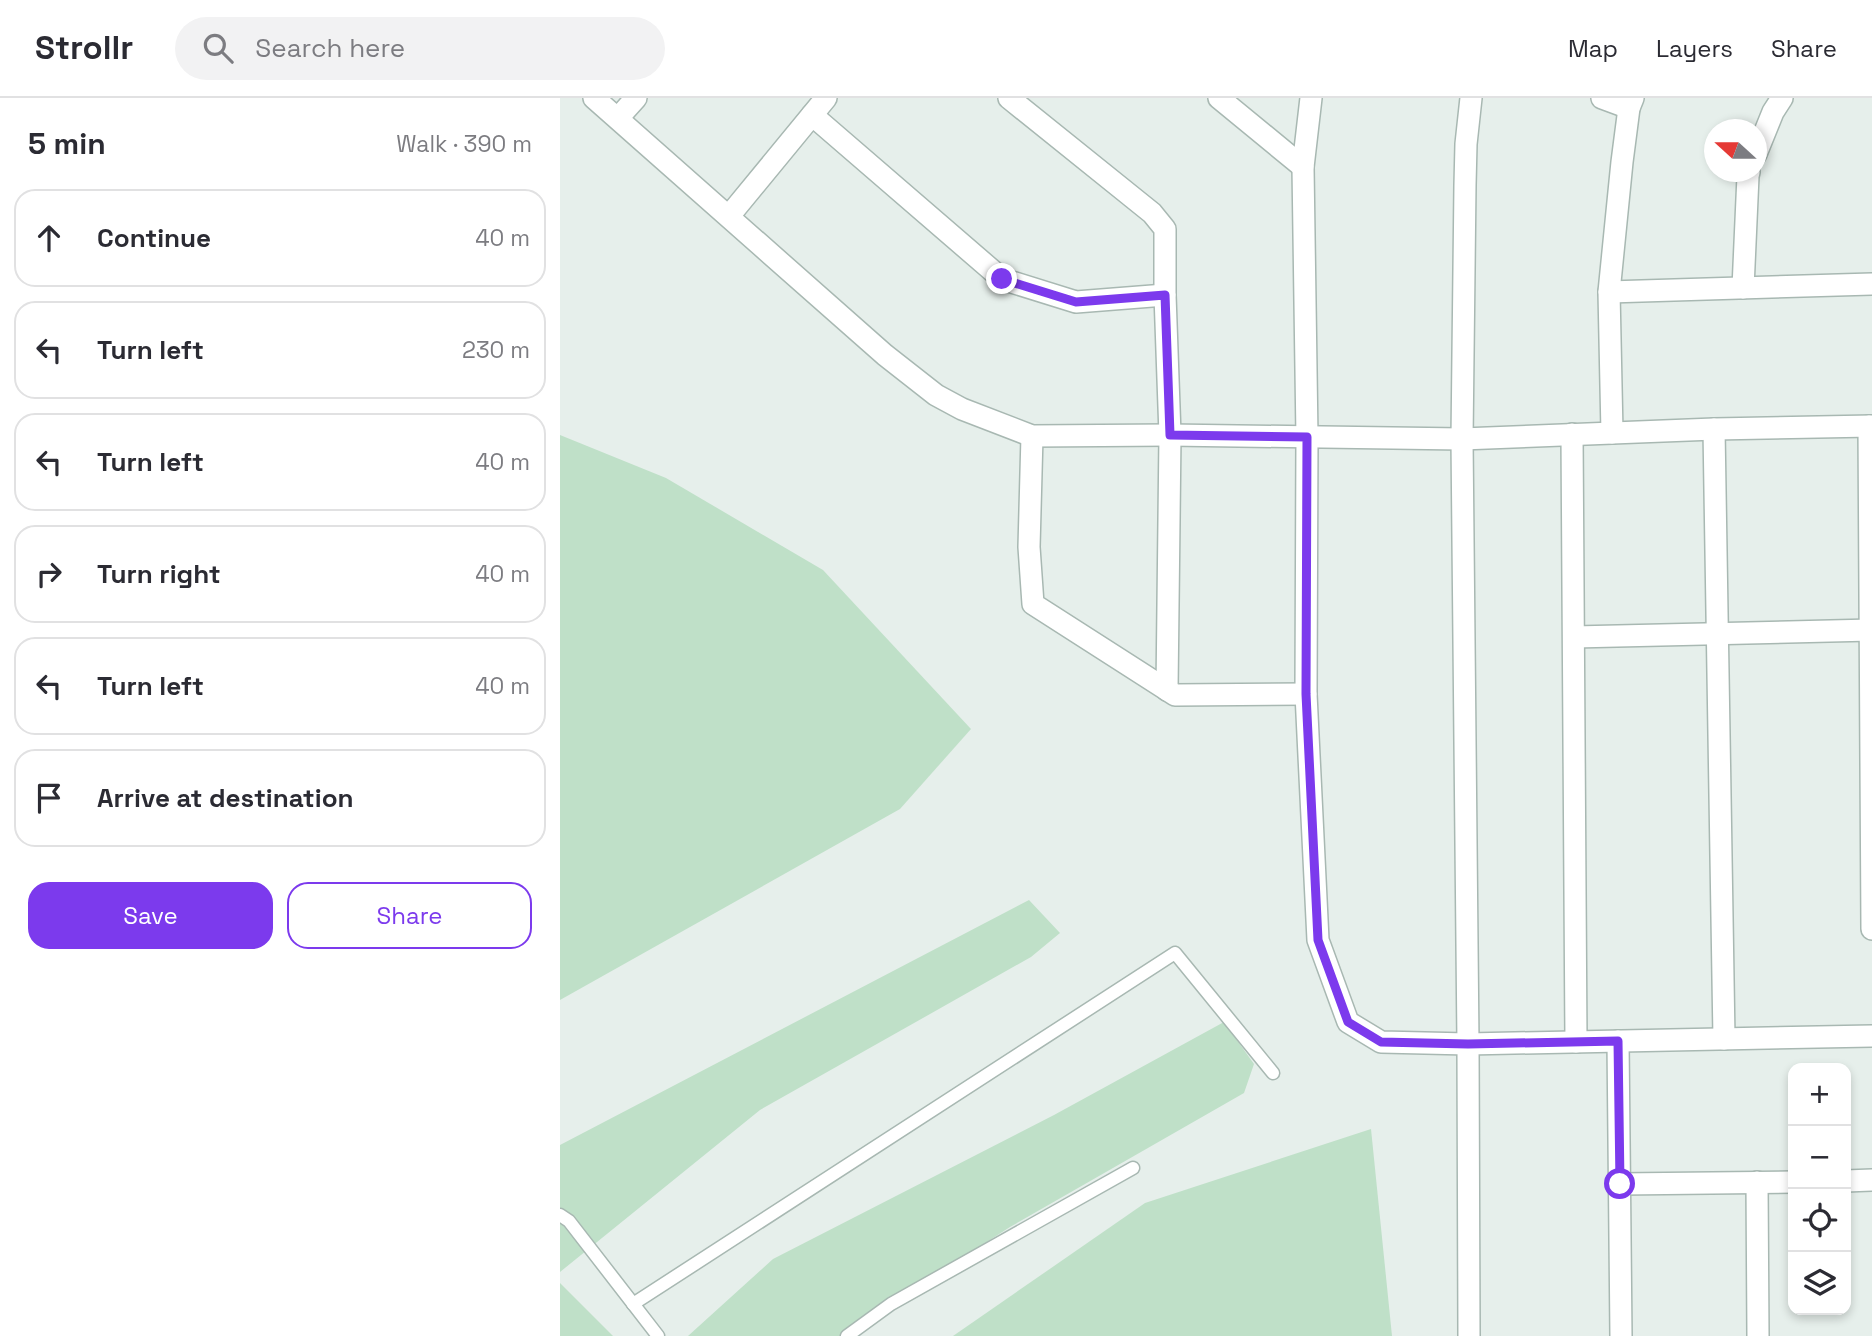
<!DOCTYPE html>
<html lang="en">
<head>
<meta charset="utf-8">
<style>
	body { margin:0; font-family:"Space Grotesk",sans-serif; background:#f2f2f3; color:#2b2b33 }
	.controls { position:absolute; right:21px; bottom:21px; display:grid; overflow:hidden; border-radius:14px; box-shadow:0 4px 10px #0003 }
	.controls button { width:63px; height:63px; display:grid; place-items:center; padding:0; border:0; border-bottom:2px solid #e1e1e2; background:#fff; color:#2b2b33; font:35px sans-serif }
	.compass { position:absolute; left:1144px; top:21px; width:63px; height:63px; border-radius:50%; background:#fff; box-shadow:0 4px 10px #0003; rotate:291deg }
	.stop { position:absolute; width:21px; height:21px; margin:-16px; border:5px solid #7c3aed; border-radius:50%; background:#fff }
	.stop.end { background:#7c3aed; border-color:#fff; box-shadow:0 2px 7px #0008 }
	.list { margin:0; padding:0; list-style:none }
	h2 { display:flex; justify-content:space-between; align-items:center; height:91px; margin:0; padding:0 28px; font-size:30px }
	h2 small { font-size:23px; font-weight:400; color:#7c7c81 }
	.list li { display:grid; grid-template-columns:46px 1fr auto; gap:21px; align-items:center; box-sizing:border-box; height:98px; margin:0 14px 14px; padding:0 14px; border:2px solid #e1e1e2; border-radius:21px }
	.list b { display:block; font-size:26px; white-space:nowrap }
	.list em { font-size:23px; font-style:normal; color:#7c7c81 }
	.actions { display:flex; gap:14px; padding:21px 28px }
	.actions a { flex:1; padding:16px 0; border:2px solid #7c3aed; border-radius:21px; text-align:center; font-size:24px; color:#7c3aed }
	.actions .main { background:#7c3aed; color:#fff }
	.icon { flex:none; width:38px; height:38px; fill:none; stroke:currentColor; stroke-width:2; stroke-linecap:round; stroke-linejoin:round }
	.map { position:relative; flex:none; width:1312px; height:1238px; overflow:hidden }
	header { display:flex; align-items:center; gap:42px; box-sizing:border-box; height:98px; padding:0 35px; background:#fff; border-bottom:2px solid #e1e1e2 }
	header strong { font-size:33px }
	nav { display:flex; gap:38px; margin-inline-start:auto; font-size:24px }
	.search { width:490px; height:63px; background:#f2f2f3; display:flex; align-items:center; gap:18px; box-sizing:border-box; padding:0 24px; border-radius:38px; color:#7c7c81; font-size:26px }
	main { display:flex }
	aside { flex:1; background:#fff }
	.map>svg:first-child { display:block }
	.green { fill:#bfe0c8 }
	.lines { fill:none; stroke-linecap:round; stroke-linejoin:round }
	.service-casing { stroke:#a8b8b2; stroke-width:15 }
	.minor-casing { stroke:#a8b8b2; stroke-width:24 }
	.tertiary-casing { stroke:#a8b8b2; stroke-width:24 }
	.service { stroke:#fff; stroke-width:12 }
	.minor { stroke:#fff; stroke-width:21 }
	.tertiary { stroke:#fff; stroke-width:21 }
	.route { stroke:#7c3aed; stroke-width:9 }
</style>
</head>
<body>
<header>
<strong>Strollr</strong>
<div class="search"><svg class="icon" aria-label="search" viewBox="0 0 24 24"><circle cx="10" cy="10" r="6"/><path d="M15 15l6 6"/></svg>Search here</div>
<nav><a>Map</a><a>Layers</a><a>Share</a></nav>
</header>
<main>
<aside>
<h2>5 min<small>Walk · 390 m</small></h2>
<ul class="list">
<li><svg class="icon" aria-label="ahead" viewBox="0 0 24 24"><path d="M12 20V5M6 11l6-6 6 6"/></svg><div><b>Continue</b></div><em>40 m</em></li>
<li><svg class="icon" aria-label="left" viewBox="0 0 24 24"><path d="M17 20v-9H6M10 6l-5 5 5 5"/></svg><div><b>Turn left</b></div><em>230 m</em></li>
<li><svg class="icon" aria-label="left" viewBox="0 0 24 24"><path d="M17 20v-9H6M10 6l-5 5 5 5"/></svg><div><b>Turn left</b></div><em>40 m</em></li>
<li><svg class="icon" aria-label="right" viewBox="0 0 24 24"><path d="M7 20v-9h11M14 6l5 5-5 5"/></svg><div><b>Turn right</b></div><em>40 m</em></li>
<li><svg class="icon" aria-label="left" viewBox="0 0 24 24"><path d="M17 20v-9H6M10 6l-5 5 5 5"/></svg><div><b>Turn left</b></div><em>40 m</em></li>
<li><svg class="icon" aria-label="arrive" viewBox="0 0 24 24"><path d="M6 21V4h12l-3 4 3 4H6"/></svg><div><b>Arrive at destination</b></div></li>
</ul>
<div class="actions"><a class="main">Save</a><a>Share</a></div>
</aside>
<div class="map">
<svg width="1312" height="1238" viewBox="0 0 1312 1238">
	<rect width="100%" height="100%" fill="#e6efeb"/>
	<g class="green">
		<polygon points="0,337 106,380 263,472 411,631 340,711 0,902"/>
		<polygon points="469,802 500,835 471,859 200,1012 0,1174 0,1047"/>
		<polygon points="664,924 694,966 684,995 450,1129 281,1238 128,1238 213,1161 494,1017"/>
		<polygon points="811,1031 832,1238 393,1238 585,1105"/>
		<polygon points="0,1185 53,1238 0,1238"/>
	</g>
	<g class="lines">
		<g class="service-casing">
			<g id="service">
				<polyline points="0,1117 9,1123 98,1238"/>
				<polyline points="73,1206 615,855 713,975"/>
				<polyline points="287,1238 331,1206 573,1070"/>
			</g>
		</g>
		<g class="minor-casing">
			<g id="minor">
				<polyline points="34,0 325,257 376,297 402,311 472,338 610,337 902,341"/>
				<polyline points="449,0 592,115 605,131 605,197 610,337 607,592"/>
				<polyline points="659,0 743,69"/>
				<polyline points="751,0 743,69 747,339 746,596 758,842 788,924 821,944 908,946 1312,938"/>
				<polyline points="1042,0 1069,10"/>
				<polyline points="252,17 442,181 516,204 605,197"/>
				<polyline points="58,20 76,0"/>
				<polyline points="1196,56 1213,14 1222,0"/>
				<polyline points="169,118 266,0"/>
				<polyline points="1183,190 1188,78 1189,74"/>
				<polyline points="1049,194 1312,186"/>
				<polyline points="1309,328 1312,831"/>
				<polyline points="1154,331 1164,941"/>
				<polyline points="1052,335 1049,194 1062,64 1069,10 1073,0"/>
				<polyline points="1012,336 1016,944"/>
				<polyline points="472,338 469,449 473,506 615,597 746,596"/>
				<polyline points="1014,539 1312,532"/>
				<polyline points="1058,943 1061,1238"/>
				<polyline points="1286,1083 1312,1082"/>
				<polyline points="1197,1084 1198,1238"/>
				<polyline points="1060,1086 1233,1084"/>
			</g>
		</g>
		<g class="tertiary-casing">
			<g id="tertiary">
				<polyline points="902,341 1154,331 1312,328"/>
				<polyline points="909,1238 908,946 902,341 905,87 906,46 911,0"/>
			</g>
		</g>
		<use href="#service" class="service"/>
		<use href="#minor" class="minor"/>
		<use href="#tertiary" class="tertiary"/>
	</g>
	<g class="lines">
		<polyline class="route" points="442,181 516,204 605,197 610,337 747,339 746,596 758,842 788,924 821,944 908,946 1058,943 1060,1086"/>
	</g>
</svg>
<div class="controls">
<button>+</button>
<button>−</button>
<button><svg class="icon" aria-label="locate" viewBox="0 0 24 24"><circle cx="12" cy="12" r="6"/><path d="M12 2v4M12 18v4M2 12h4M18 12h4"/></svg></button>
<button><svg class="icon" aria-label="layers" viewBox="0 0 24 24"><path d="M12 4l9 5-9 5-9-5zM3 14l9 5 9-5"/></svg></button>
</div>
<svg class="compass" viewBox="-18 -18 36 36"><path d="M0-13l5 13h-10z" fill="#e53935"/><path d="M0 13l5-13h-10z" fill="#7c7c81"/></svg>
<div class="stop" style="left:1060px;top:1086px"></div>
<div class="stop end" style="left:442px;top:181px"></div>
</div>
</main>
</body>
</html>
